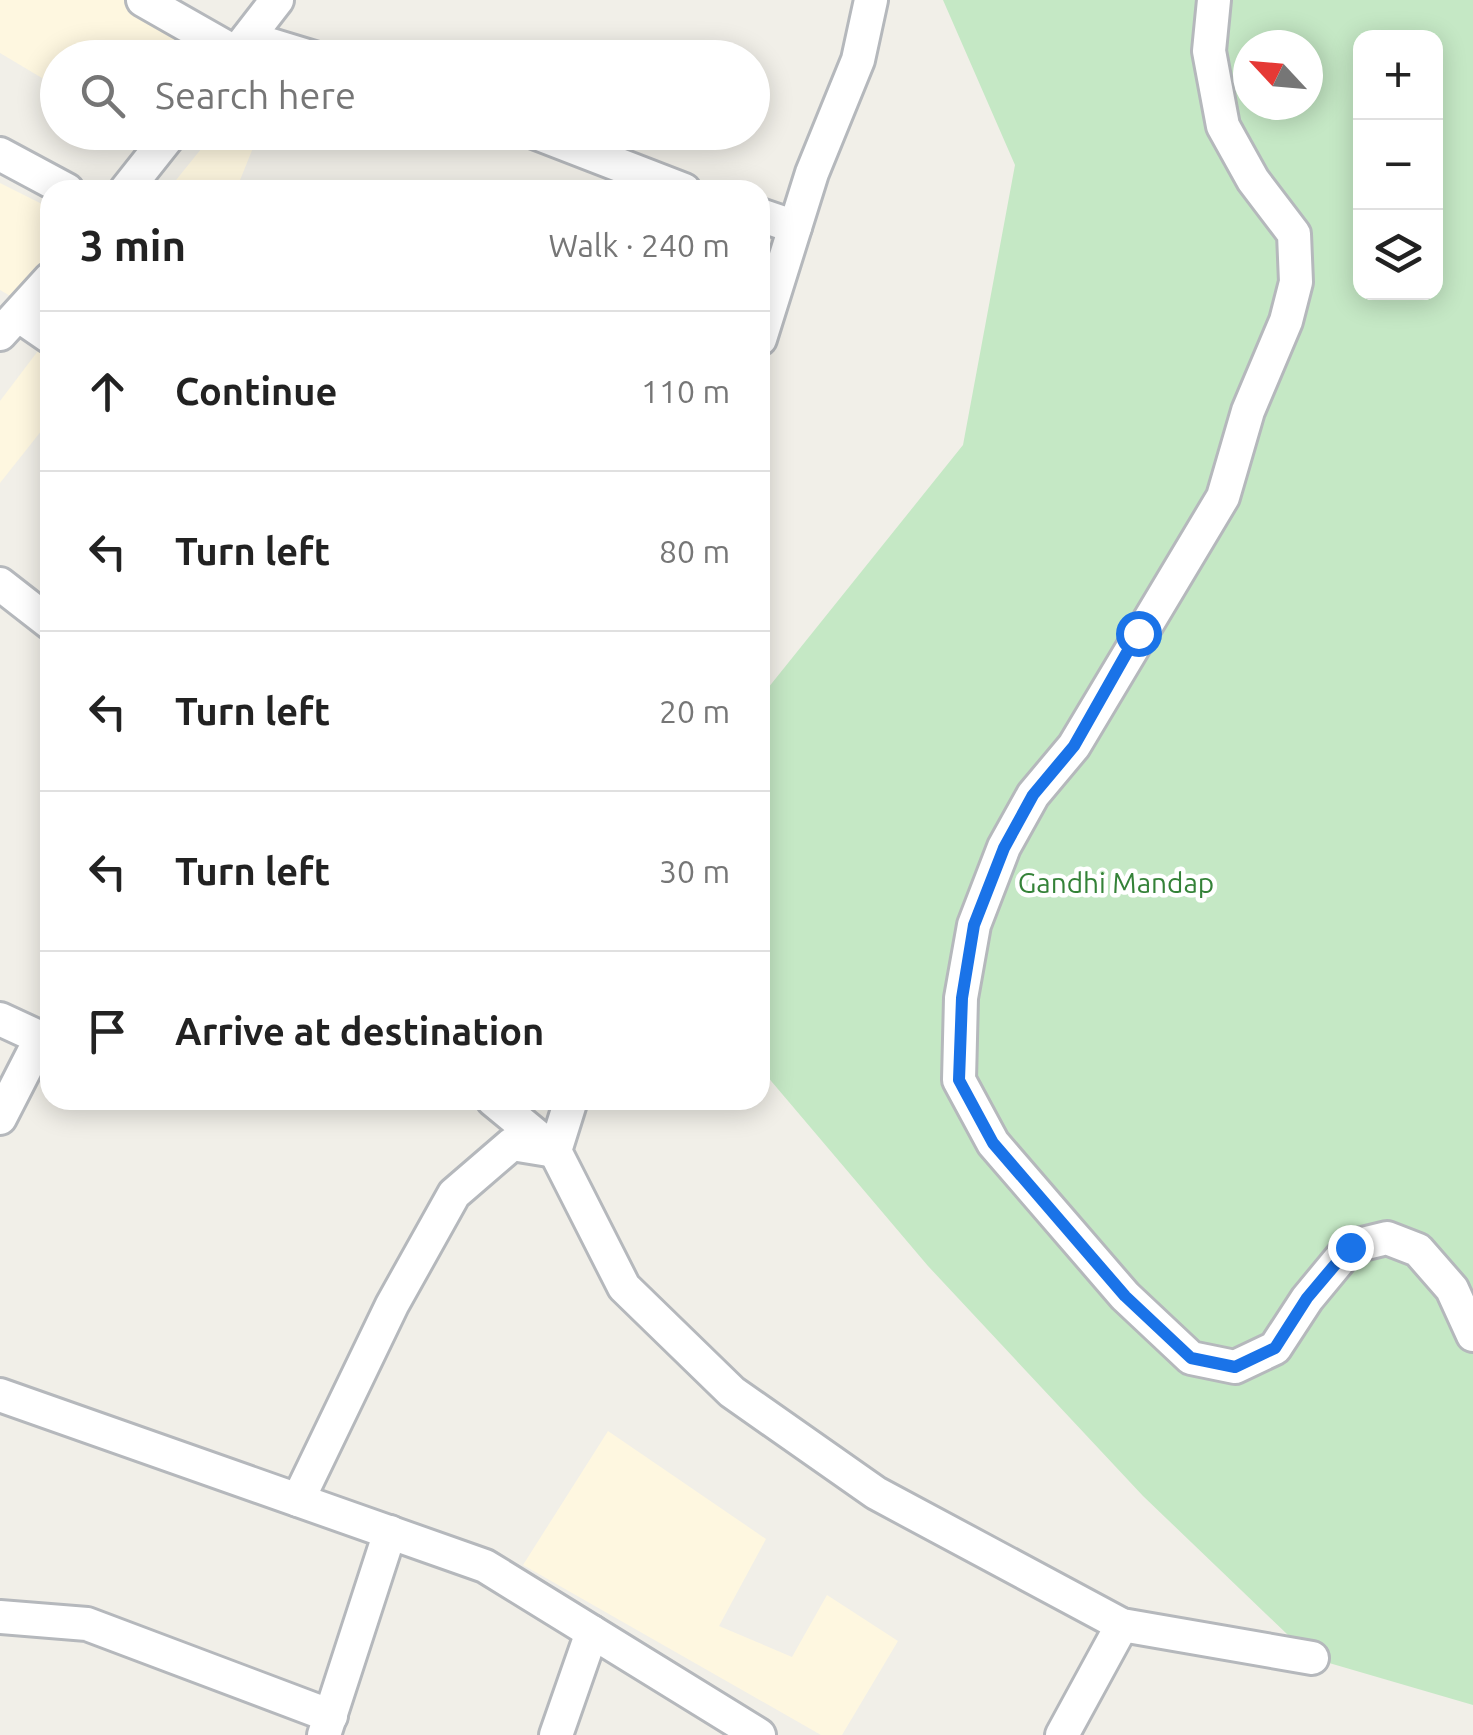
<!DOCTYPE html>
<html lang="en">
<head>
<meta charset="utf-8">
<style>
	body { margin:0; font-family:Ubuntu,sans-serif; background:#f2f2f2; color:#222 }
	.controls { position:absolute; right:30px; top:30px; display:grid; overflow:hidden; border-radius:20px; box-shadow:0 5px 25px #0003 }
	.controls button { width:90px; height:90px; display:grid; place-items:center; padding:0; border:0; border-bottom:2px solid #e0e0e0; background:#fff; color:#222; font:50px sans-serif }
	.compass { position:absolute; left:1233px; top:30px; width:90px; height:90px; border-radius:50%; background:#fff; box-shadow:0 5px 25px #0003; rotate:296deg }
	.stop { position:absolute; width:30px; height:30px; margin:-22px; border:8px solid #1a73e8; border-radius:50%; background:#fff }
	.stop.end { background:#1a73e8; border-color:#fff; box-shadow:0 2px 10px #0008 }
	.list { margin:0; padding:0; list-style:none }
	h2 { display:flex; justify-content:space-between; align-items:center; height:130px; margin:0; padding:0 40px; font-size:42px }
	h2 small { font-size:32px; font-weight:400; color:#767676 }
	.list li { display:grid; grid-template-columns:65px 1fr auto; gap:30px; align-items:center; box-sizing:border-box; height:160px; padding:0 40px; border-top:2px solid #e0e0e0 }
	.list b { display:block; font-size:38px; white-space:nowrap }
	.list em { font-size:32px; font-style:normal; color:#767676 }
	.icon { flex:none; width:55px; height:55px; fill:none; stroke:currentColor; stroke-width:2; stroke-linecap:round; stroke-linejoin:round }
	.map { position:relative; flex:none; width:1473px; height:1735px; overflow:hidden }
	.search { position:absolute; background:#fff; box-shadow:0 5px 25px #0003; left:40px; top:40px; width:730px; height:110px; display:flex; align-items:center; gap:25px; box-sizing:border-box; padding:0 35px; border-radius:55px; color:#767676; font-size:38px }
	.panel { position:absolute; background:#fff; box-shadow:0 5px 25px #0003; left:40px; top:180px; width:730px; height:930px; border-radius:30px }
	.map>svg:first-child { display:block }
	.commercial { fill:#fef7e0 }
	.green { fill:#c5e8c5; fill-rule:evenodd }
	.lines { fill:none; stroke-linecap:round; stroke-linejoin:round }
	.minor-casing { stroke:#b5b8bc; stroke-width:38 }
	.minor { stroke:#fff; stroke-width:32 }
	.route { stroke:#1a73e8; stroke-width:12 }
	.labels { text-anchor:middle; stroke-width:9; stroke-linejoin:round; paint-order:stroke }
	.park-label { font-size:28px; fill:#348238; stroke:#fff }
</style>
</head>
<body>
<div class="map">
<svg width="1473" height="1735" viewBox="0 0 1473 1735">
	<rect width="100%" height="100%" fill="#f1efe8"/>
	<g class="commercial">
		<polygon points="0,0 131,0 213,57 58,58 57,87 0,53"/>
		<polygon points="214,133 259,133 236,190 168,190"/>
		<polygon points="0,183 50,208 50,265 19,301 0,290"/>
		<polygon points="50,335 50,420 0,483 0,401"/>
		<polygon points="608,1431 766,1539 719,1626 792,1657 827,1595 898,1641 842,1735 821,1735 523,1565"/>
	</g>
	<path class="green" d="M943,0h530v1705l-161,-47 -169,-162 -215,-230 -168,-198v-370l203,-253 52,-280zM1360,38h76v254h-76zM1248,45h60v60h-60z"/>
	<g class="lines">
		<g class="minor-casing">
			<g id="minor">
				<polyline points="143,0 236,53"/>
				<polyline points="1214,0 1209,51 1223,126 1253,180 1294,234 1296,282 1286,321 1248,411 1223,497 1074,746 1033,795 1004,847 974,925 961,998 959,1080 993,1143 1125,1296 1191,1358 1235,1367 1275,1348 1307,1299 1350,1247 1387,1238 1418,1250 1452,1289 1473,1335"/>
				<polyline points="248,38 314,58"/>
				<polyline points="232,58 277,0"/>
				<polyline points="534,132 684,190"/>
				<polyline points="0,154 67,190"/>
				<polyline points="126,190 172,132"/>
				<polyline points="760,215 795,227"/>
				<polyline points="18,315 50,337"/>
				<polyline points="0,334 50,279"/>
				<polyline points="760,339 812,173 858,60 871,0"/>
				<polyline points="0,584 50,623"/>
				<polyline points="0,1019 41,1038 0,1118"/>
				<polyline points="571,1100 555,1151 624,1287 732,1392 876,1493 1122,1625 1312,1658"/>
				<polyline points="0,1395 485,1566 759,1735"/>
				<polyline points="298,1500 392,1305 454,1194 512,1144 555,1151 493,1100"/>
				<polyline points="0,1617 87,1624 331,1716"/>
				<polyline points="324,1735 390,1532"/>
				<polyline points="556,1735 592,1632"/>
				<polyline points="1062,1735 1122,1625"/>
			</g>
		</g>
		<use href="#minor" class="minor"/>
	</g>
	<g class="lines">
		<polyline class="route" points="1138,633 1074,746 1033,795 1004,848 974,925 962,998 959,1080 993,1143 1125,1296 1191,1358 1235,1367 1275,1348 1307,1298 1350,1247"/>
	</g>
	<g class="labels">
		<g class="park-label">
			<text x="1116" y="893">Gandhi Mandap</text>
		</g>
	</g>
</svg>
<div class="controls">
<button>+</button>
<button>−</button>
<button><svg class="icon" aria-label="layers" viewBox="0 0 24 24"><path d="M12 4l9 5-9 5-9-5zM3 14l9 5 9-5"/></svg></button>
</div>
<svg class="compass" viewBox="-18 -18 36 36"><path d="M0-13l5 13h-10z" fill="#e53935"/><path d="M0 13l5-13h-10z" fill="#767676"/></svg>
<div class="stop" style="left:1138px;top:633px"></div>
<div class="stop end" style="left:1350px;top:1247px"></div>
<div class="search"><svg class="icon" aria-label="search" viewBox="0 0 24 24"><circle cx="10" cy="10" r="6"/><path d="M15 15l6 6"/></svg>Search here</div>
<section class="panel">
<h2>3 min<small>Walk · 240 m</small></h2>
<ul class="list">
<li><svg class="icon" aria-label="ahead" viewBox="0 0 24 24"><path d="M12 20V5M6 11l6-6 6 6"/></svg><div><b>Continue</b></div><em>110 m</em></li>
<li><svg class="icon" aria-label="left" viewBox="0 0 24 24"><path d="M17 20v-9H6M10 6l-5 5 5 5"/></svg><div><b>Turn left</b></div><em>80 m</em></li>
<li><svg class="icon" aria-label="left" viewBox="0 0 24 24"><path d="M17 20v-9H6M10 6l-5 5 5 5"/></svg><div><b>Turn left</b></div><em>20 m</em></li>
<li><svg class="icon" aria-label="left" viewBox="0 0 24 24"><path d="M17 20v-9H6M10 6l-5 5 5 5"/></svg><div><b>Turn left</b></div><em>30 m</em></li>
<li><svg class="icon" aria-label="arrive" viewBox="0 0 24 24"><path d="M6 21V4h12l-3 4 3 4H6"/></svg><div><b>Arrive at destination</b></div></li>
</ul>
</section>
</div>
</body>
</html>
